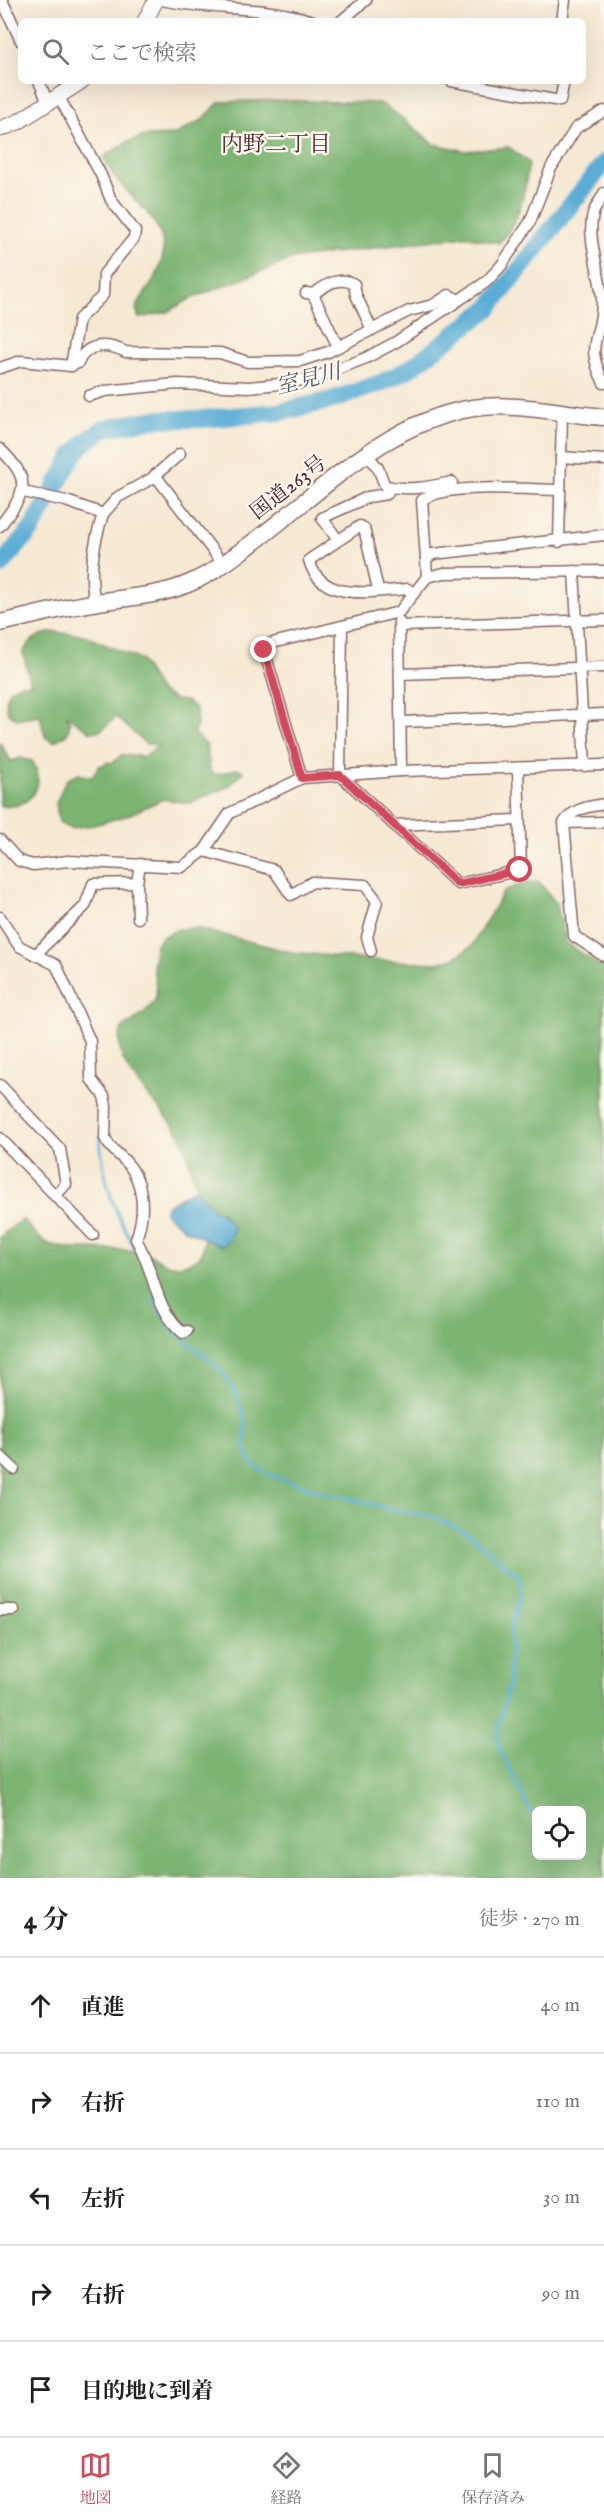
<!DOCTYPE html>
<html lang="ja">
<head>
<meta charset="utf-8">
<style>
	body { margin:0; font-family:"IM FELL English","Noto Serif JP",serif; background:#f6f6f6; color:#202124 }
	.controls { position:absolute; right:18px; bottom:18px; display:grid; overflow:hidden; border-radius:9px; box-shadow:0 6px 24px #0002 }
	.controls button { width:54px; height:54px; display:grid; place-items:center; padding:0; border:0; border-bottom:2px solid #e0e0e0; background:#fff; color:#202124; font:30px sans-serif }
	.stop { position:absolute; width:18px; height:18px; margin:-14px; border:4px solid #d1495b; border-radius:50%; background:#fff }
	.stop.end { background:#d1495b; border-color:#fff; box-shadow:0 2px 6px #0008 }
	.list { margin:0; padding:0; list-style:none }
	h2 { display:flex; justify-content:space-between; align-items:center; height:78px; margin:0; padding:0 24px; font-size:26px }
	h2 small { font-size:20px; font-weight:400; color:#757577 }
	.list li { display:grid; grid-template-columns:39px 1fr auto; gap:18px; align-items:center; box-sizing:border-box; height:96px; padding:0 24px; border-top:2px solid #e0e0e0 }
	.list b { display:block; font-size:22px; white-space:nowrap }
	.list em { font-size:20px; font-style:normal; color:#757577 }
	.icon { flex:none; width:33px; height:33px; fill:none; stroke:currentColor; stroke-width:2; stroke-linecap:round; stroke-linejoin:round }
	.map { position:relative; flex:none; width:604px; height:1878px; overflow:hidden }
	.search { position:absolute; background:#fff; box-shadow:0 6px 24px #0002; left:18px; right:18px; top:18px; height:66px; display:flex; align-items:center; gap:15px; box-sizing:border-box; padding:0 21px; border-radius:9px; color:#757577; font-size:22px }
	.sheet { height:558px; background:#fff }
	nav { display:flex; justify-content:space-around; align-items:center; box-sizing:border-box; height:84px; border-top:2px solid #e0e0e0; background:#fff; font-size:16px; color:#757577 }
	nav a { display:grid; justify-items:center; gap:3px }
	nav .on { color:#d1495b }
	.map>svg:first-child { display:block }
	.forest { fill:#7cb472; stroke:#636a4e; stroke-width:1.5; fill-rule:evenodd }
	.water { fill:#5badd6; stroke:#526680; stroke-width:1.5 }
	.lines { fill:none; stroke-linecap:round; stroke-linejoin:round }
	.stream { stroke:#5badd6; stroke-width:3 }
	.river { stroke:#5badd6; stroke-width:18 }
	.minor-casing { stroke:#866666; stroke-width:13 }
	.primary-casing { stroke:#866666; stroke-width:17 }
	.trunk-casing { stroke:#866666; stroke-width:19 }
	.minor { stroke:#fff; stroke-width:10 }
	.primary { stroke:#fff; stroke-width:15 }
	.trunk { stroke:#fff; stroke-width:16 }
	.route { stroke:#d1495b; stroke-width:8 }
	.labels { text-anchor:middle; stroke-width:5; stroke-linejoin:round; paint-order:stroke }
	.street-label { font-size:21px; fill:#4a1f2b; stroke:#fbf7ec }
	.neighbourhood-label { font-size:22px; fill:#4a1f2b; stroke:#fbf7ec }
	.water-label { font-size:22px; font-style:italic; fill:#51586f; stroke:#fbf7ec }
</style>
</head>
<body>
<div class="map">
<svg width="604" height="1878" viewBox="0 0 604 1878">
	<rect width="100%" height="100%" fill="#fbf7ec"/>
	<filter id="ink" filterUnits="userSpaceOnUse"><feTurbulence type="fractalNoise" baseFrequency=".0167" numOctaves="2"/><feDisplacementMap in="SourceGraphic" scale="12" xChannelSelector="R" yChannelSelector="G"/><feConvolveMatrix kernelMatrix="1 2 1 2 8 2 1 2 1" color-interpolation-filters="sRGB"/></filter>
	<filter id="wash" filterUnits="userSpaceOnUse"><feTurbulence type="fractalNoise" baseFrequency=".008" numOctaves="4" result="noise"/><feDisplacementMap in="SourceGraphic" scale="24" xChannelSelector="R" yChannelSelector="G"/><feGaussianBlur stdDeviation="1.35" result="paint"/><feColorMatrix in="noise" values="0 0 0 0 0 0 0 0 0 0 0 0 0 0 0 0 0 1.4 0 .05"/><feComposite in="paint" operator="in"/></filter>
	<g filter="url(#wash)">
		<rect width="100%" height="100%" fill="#f6e9d3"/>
		<g class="forest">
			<path d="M273,100l107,3 21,14 33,27 32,7 43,-4 20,16c-4,29 -9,59 -30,80l-34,-7 -169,22 -106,41 -23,13 -28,6 -3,-10c5,-12 14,-20 20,-32 29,-56 -37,-75 -52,-119l21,-14 20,-7 29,-1 28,-15 18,-18z"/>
			<path d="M54,632l29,3 58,25 18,31 16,9 11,1 10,8 1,16 -4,8 13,12 5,29c12,2 18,-5 29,-5l3,3 -14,14 -39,17 -27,-4 -37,17 -32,9 -23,3 -12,-6 -3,-19 10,-23 12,-6 14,3 6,-10 10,-5 5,1 8,-8 24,1 14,-11 -13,-1 -30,-27 -15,13 -10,2 -25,-17 4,7 -2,11 -14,9 -9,-5 -5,-22 -23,4 -9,-6 -2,-11 4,-13 11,-5h10l-8,-31c7,-14 16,-19 31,-21z"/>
			<path d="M0,743l11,18 10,-3 11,3c16,25 -3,49 -32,45z"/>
			<path d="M539,882l17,21 11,40 37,26v909h-604v-641l22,-18c7,7 15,18 23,23 13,7 34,7 49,7 15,1 31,0 45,2 16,2 25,17 42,14 7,-2 16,-4 20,-11 10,-13 -12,-103 -21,-119 -16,-29 -74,-69 -58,-107 59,-37 22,-35 34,-84l7,-8 16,-7 17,-1 95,24 80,8 67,3 16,-5 17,-11 33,-56 16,-7zM536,1810h46v46h-46z"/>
		</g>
		<polygon class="water" points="192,1190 199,1192 214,1210 221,1212 234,1229 226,1244 221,1246 186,1230 165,1213 166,1206"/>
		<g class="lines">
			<g class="stream">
				<polyline points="94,1095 99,1098 101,1109"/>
				<path d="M100,1137c4,49 13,72 37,115"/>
				<path d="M154,1297c13,45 55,51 76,86 7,12 13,25 15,39 2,16 -4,26 6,40"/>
				<polyline points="253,1464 267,1474 319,1491 395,1510 432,1516 469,1534 520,1577 521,1592 511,1629 509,1684 497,1734 497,1743 536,1822"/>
				<polyline points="561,1856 564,1858"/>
			</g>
			<polyline class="river" points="0,566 32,529 73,456 85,442 106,428 155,419 201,419 280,412 332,400 381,383 409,369 489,308 604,163"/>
		</g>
	</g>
	<g filter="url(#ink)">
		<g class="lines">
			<g class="minor-casing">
				<g id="minor">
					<polyline points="2,0 21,41"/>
					<path d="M162,0c50,11 102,5 151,21"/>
					<polyline points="341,21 366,0"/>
					<polyline points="562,21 565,0"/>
					<polyline points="39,81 48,103"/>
					<polyline points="451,81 560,101 564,81"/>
					<path d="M604,193c-3,7 -9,14 -11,21 -7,25 9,63 9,88 0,37 -19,40 2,81"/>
					<polyline points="306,293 313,294 338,347"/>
					<path d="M313,294c12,-8 26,-19 41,-10l2,11 16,35"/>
					<path d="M71,366l7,-3c9,-21 30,-20 48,-11l94,1 28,9 52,-1 28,-9 81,-41 24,-6 16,-10 10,5"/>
					<polyline points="0,368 21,361 71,366 79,319 103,295 104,274 134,238 135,231 111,200 101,175 59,97"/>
					<polyline points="89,396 105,391 177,384 249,387 290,383 325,374 366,358 396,342 486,282 501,266 530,222 551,168 576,128 604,111"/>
					<path d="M0,449c33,32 26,43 0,77"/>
					<path d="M367,454l11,14 7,18c23,5 44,1 67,-4"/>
					<polyline points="561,457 604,460"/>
					<polyline points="155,475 223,564"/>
					<path d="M23,492l43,9 37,13c-9,29 -15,59 -8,88"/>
					<polyline points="103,514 118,497 151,479 180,454"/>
					<polyline points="338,540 322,518 368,497 387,494 390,487"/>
					<polyline points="559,542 562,414"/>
					<path d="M426,559l-4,-59c25,-18 105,-10 138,-10"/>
					<polyline points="574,571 585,766"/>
					<polyline points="427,577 426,559 433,554 604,535"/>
					<path d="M378,590l-14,-62 -4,-2 -51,34c12,44 65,31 99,29l5,5"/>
					<polyline points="399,621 401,771"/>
					<polyline points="342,626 340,775 458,884 521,870 518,768"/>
					<polyline points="399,626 604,620"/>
					<polyline points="401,674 604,667"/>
					<polyline points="401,722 604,714"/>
					<polyline points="302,778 264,650 268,644 399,612 427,577 444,573 604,571"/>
					<path d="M604,804c-16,3 -31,4 -40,19l10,113 30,20"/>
					<polyline points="564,823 604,822"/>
					<polyline points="395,825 519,820"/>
					<polyline points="0,840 19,861 33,865 68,861 182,867 204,851 230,813 302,778 401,771 604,765"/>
					<polyline points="204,851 274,870 291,895 312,882 365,885 377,901 367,937 371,951"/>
					<polyline points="137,883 138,918"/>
					<path d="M0,917l19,29 37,19 3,6 31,70 1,38 13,17 2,10 -1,32c4,10 14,16 22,25 18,20 18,52 9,76 19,32 18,70 47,94l4,-2"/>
					<polyline points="35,955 85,906 93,884 137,883 140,864"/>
					<polyline points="0,1085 60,1149 66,1184 55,1196"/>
					<polyline points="0,1138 93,1235"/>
					<polyline points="0,1456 14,1469"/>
					<polyline points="0,1610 14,1610"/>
				</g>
			</g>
			<g class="primary-casing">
				<g id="primary">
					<polyline points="145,21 156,0"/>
					<polyline points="0,129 18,122 82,81"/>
				</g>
			</g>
			<g class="trunk-casing">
				<path id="trunk" d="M0,623c32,-7 65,-16 98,-21 31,-5 63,-6 92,-19 23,-10 42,-25 61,-39 69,-51 134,-122 222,-136 40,-6 90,6 131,9"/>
			</g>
			<use href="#minor" class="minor"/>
			<use href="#primary" class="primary"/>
			<use href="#trunk" class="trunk"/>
		</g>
	</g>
	<g class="lines" filter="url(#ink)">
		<polyline class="route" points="264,650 302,778 340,775 458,884 520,870"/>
	</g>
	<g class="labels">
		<g class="street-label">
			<text transform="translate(288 487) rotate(-38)" y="7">国道263号</text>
		</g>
		<g class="neighbourhood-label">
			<text x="276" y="151">内野二丁目</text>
		</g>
		<g class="water-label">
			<text transform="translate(308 378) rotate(-14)" y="8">室見川</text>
		</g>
	</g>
</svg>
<div class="controls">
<button><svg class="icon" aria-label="locate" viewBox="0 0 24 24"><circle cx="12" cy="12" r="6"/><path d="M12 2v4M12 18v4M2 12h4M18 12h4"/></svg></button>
</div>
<div class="stop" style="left:520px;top:870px"></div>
<div class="stop end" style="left:264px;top:650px"></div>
<div class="search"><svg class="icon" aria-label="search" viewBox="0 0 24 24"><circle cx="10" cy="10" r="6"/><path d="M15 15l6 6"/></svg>ここで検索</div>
</div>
<section class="sheet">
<h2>4 分<small>徒歩 · 270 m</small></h2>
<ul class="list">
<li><svg class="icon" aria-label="ahead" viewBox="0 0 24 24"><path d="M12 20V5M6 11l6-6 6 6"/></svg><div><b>直進</b></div><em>40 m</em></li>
<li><svg class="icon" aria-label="right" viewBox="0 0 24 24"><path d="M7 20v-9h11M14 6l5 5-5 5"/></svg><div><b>右折</b></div><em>110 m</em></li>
<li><svg class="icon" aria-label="left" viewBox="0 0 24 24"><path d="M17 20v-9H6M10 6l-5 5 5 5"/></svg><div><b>左折</b></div><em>30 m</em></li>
<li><svg class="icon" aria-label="right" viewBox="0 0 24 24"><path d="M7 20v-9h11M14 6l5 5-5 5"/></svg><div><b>右折</b></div><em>90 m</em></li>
<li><svg class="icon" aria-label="arrive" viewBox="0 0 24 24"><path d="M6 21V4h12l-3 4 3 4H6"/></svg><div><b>目的地に到着</b></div></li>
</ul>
</section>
<nav>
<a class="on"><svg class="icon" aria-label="map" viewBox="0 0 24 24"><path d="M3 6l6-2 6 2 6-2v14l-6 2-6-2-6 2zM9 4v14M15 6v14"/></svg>地図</a>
<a><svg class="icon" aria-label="directions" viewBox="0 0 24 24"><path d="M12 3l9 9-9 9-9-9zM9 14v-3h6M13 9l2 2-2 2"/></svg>経路</a>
<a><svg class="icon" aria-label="saved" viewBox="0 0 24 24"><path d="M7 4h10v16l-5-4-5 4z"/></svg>保存済み</a>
</nav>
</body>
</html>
